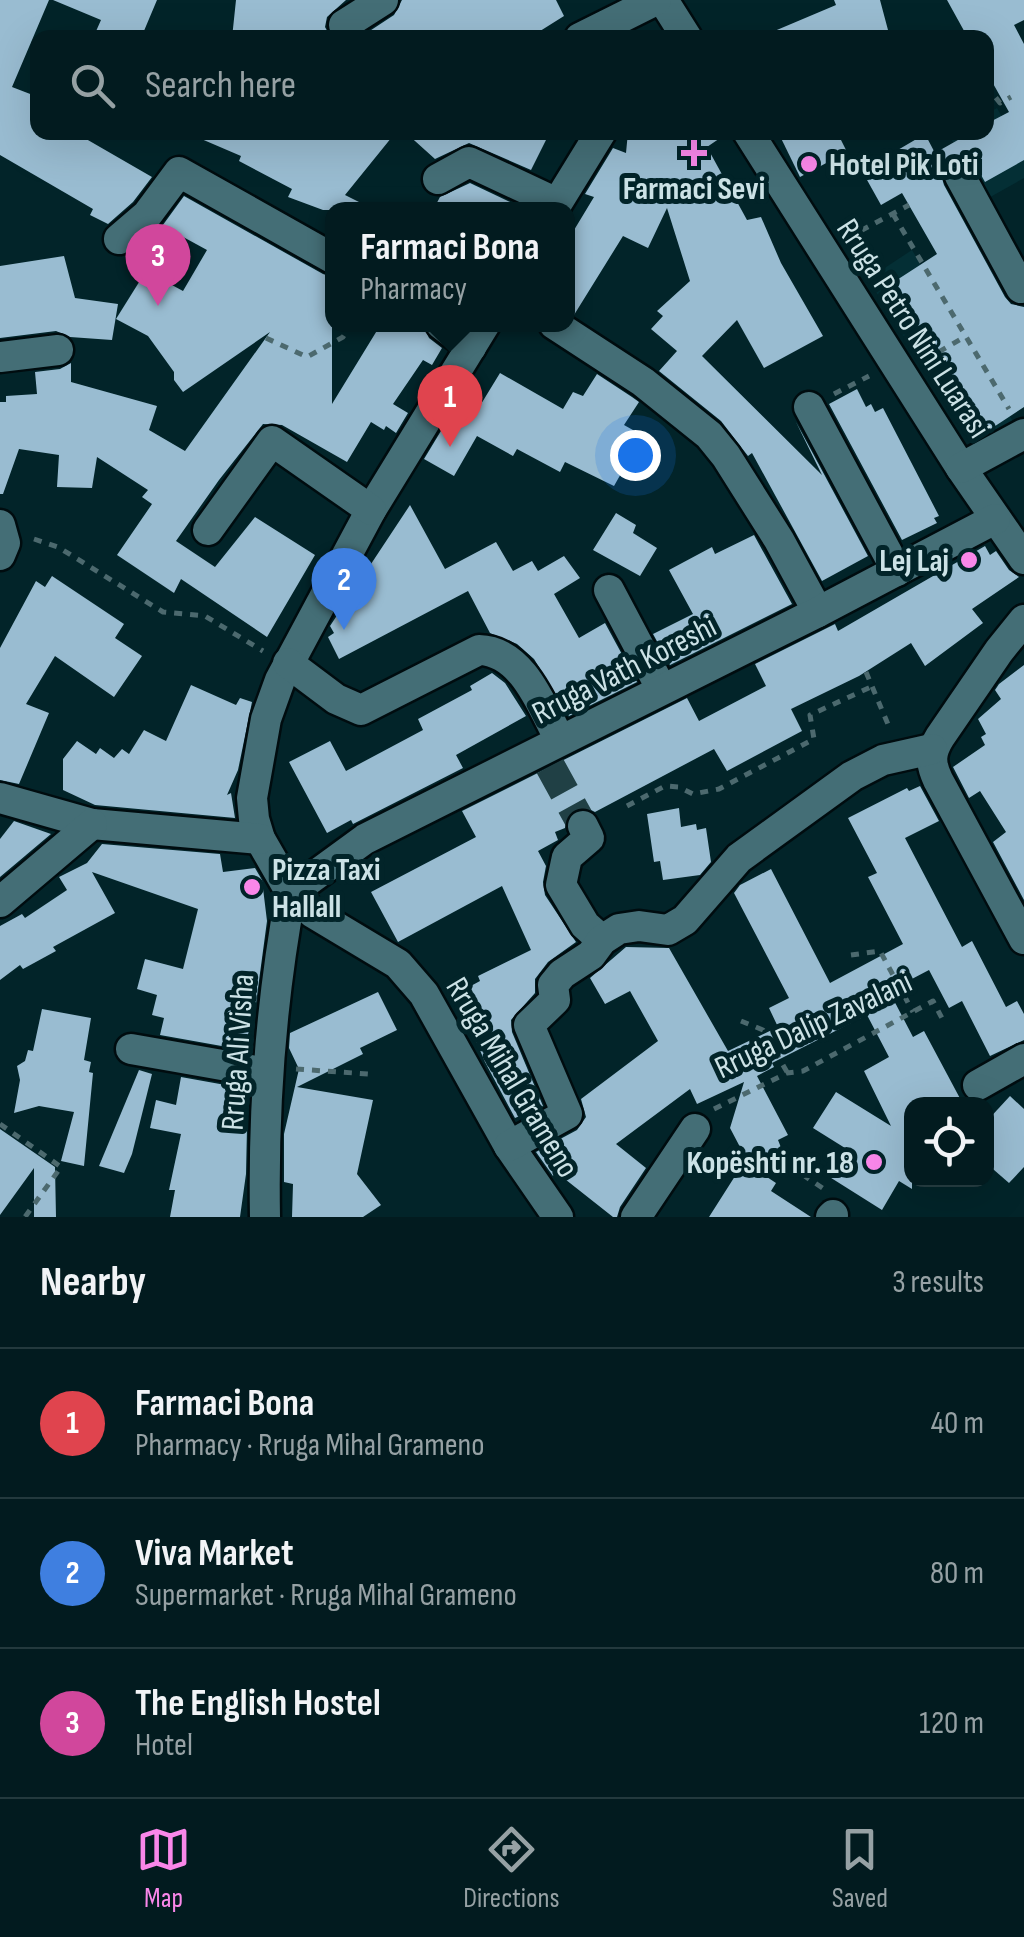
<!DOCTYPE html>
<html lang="en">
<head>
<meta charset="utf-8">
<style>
	body { margin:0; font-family:"Sofia Sans Condensed",sans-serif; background:#10282c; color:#f1f3f6 }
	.controls { position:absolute; right:30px; bottom:30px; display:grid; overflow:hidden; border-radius:20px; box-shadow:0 10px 40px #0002 }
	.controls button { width:90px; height:90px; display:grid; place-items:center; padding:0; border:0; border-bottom:2px solid #23393d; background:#021b1f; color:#f1f3f6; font:50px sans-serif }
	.you { position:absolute; left:635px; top:455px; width:35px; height:35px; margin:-25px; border:8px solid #fff; border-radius:50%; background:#1a73e8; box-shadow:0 0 0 15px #1a73e833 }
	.badge { display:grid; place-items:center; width:65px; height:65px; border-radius:50%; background:#f987e9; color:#fff; font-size:32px; font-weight:700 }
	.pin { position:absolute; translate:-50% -82px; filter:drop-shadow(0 2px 5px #0008) }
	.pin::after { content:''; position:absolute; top:52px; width:35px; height:30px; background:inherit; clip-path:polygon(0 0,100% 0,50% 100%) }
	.popup { position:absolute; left:325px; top:202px; width:250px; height:130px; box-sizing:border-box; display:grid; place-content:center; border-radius:20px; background:#021b1f; filter:drop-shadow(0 2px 8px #0005); font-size:32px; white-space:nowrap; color:#96a1a4 }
	.popup b { font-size:38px; color:#f1f3f6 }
	.popup::after { content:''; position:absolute; left:50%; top:100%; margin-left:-20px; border:20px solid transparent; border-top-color:#021b1f }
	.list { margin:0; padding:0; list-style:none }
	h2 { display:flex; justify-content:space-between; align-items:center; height:130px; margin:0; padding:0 40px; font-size:42px }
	h2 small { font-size:32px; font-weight:400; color:#96a1a4 }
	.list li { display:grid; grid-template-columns:65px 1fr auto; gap:30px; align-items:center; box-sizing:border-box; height:150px; padding:0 40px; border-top:2px solid #23393d }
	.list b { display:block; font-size:38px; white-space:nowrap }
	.list p { margin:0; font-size:32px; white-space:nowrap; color:#96a1a4 }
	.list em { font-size:32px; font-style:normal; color:#96a1a4 }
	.icon { flex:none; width:55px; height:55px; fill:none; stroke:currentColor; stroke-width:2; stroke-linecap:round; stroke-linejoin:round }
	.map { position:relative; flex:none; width:1024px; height:1217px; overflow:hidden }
	.search { position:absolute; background:#021b1f; box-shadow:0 10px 40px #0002; left:30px; right:30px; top:30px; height:110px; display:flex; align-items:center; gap:25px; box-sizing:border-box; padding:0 35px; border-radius:20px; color:#96a1a4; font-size:38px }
	.sheet { height:580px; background:#021b1f }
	nav { display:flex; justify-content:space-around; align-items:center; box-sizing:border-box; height:140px; border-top:2px solid #23393d; background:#021b1f; font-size:28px; color:#96a1a4 }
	nav a { display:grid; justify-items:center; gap:5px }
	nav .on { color:#f987e9 }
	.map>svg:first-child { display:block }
	.built { fill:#042f35 }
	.building { fill:#99bcd1 }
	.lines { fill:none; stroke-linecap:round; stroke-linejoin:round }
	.minor-tunnel { stroke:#204045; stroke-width:30; stroke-dasharray:30 15; stroke-linecap:butt }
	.minor-casing { stroke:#000c0f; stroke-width:35 }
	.path { stroke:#4c696e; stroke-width:5; stroke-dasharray:8 8; stroke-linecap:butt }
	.minor { stroke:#446e76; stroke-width:30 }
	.poi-dot { fill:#f987e9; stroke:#022429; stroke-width:4 }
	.labels { text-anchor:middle; stroke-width:10; stroke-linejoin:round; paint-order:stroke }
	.poi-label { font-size:32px; font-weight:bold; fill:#cce2e6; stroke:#022429; text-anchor:start }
	.street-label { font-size:32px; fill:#cce2e6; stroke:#022429 }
</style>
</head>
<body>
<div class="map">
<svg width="1024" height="1217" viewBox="0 0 1024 1217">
	<rect width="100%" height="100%" fill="#022429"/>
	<g class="built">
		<polygon points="997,108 1024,156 1024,178 985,200 949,135 954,133 986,132 987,114"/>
		<polygon points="912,250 1018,430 977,453 868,279"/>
	</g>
	<g class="building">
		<polygon points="0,0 49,0 12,87 38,97 38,132 74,132 152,177 133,202 108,224 90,215 93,209 0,155"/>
		<polygon points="53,0 157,0 141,38 93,38 101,20"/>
		<polygon points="236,0 346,0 327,17 325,27 331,38 232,38"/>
		<polygon points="402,0 556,0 564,16 529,38 359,38 394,15"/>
		<polygon points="834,0 880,0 888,30 861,38 758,38 836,5"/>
		<polygon points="947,0 1024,0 1024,20 1014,25 1024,44 1024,160 985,182 976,166 961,157 950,160 941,175 944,185 1005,297 1011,304 1024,307 1024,407 983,434 886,287 937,254 902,193 881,205 862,171 925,134 935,153 972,132 986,132 986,124 1009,112 986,71 986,38 968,38"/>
		<polygon points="185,132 396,132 345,195 375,210 323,210 288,197 292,189 239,161 241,156"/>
		<polygon points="405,132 550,132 531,170 469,143 435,159"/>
		<polygon points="628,132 729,132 707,147 747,220 761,217 781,263 823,336 764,368 737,320 702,356 822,475 796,422 868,556 822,581 752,453 748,456 721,421 659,371 677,351 651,329 663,316 657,311 690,281 667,208 648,248 623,236 574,315 568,310 568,240 594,197 585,194 613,148 626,153"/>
		<polygon points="778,132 837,132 847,152 800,177"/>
		<polygon points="470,183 527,210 433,210 440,197"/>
		<polygon points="184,196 323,274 332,277 332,404 381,324 423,324 429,338 442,348 432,365 423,360 393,404 408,413 396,433 386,426 384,430 371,422 347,462 282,425 263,424 219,480 176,541 215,567 255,517 315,555 267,637 181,579 174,593 117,555 152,504 142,497 148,490 97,457 92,488 57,487 59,455 19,449 3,494 0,494 0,402 6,402 6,396 37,394 35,372 60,369 71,363 71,382 157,406 149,430 185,451 270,332 183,392 174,380 174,372 148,336 116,319 146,271 183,291 207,250 163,226 147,260 130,254 160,229"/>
		<polygon points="64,256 75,298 118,304 112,340 70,337 56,331 0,338 0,266"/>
		<polygon points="500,373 563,409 573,392 583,396 597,374 632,397 639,402 624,425 649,439 634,466 627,463 614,486 565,462 560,472 517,449 513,456 477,436 454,476 424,459 450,416 454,419 465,402 478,409"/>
		<polygon points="857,389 866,407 871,404 875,412 883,408 939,516 934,518 937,523 902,540 829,404"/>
		<polygon points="410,505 445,569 496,542 513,571 532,561 538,571 564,556 580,578 554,594 579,638 605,623 637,682 569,716 534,659 517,644 490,633 468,591 339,659 328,637 334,633 330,626"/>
		<polygon points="616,513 636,525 633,533 657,548 640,576 593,550"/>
		<polygon points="754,535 792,604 670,665 653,634 693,614 669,570 712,547 715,554"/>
		<polygon points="985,546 990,555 996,551 1009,570 1019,577 972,609 983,623 925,666 911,643 859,676 791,709 802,731 727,771 714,749 595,812 585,807 576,809 567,817 565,828 555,832 558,840 538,851 546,866 543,882 545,895 576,942 548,962 535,979 535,993 511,1020 512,1032 543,1106 515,1118 485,1062 456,994 480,981 478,976 531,950 502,886 398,942 371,892 476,837 462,811 687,698 699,721 766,686 755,664 835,624 838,631"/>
		<polygon points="52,576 124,624 115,638 142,656 114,697 55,656 26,704 49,713 19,784 0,780 0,648 36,581 45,587"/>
		<polygon points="1024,665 1024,900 993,842 1006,832 980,791 969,798 953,767 985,745 981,737 986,734 978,719 1001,699 995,690 999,684"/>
		<polygon points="492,673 505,683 526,716 456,755 463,768 353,824 351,820 327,833 289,762 330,741 346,771 423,730 418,719 472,690 470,686"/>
		<polygon points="191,685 236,705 240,698 252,702 238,770 227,795 231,793 235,818 95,805 63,790 63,759 77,741 96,754 100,748 114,758 122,749 129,754 144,730 166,741"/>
		<polygon points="920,786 939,821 905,838 962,947 972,941 1006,1007 1017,1001 1024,1014 1024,1040 990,1056 962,1001 949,1008 929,970 889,991 913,1037 924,1031 963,1104 912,1104 912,1189 899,1181 882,1210 828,1176 845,1148 813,1128 836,1092 891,1126 864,1071 889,1057 867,1015 772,1063 774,1067 757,1076 788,1135 778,1140 782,1150 753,1168 776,1183 771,1191 811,1217 709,1217 744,1162 750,1166 730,1128 744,1082 697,1104 690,1089 616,1144 646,1168 620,1207 617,1217 613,1217 556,1172 553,1176 536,1152 577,1130 586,1117 581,1099 658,1041 630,991 605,1004 590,978 626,947 669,948 728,1051 778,1027 769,1008 789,998 734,893 740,885 771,869 830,983 903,944 868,877 877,873 848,818 907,788 909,791"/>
		<polygon points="679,808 681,827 696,824 697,830 706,828 711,862 700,875 663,880 660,861 654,862 647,814"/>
		<polygon points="14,821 51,834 0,877 0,839"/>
		<polygon points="102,844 220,854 223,872 255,868 262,880 267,921 256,1003 244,1050 160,1035 164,1018 152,1015 157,995 137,989 145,959 183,969 198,909 92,872 115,913 53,947 56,951 23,969 20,965 0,980 0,926 22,914 25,918 67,890 59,877 87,863"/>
		<polygon points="378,992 397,1030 360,1048 363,1054 297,1087 373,1100 357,1174 381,1205 363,1217 292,1217 293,1184 284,1182 284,1134 299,1069 289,1048 290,1033"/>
		<polygon points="42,1009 91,1018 84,1060 91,1062 89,1072 93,1073 84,1166 61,1161 74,1112 39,1106 14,1113 20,1080 17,1066 25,1061 28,1050 33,1051"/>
		<polygon points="139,1070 152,1074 132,1154 124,1173 99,1166"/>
		<polygon points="181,1077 231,1086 225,1124 247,1128 246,1174 240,1217 170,1217 175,1190 169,1190 181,1134 150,1128 156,1100 176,1105"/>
		<polygon points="1010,1096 1024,1109 1024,1167 1009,1183 986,1163 986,1122"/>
		<polygon points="0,1129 55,1167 56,1217 34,1217 34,1168 0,1215"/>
	</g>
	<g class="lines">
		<polyline class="minor-tunnel" points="550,766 583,826"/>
		<g class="minor-casing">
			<g id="minor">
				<polyline points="663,0 687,38"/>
				<polyline points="344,25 383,0"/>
				<polyline points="580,38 656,0"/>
				<polyline points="748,132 961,468 1024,559"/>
				<polyline points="960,176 1021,288 1024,287"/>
				<polyline points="438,179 469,162 557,203"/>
				<polyline points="553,210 601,132"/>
				<polyline points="119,239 147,215 179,172 332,258"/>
				<polyline points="441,324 471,347"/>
				<polyline points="485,324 371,510 280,680 266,719 252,798 254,819 260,839 291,893 313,913 398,964 424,994 509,1146 558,1217"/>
				<polyline points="554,324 643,382 709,435 726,456 779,540 818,612"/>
				<polyline points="0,357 58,350"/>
				<polyline points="809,407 897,571"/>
				<polyline points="961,468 1024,434"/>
				<polyline points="0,525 5,543 0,555"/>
				<polyline points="208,530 272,441 371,510"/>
				<polyline points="609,590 661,688"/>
				<path d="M1024,620l-25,31 -59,86c-10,16 -10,26 -2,43l86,159"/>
				<path d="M288,663l48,36 25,11 118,-60c44,1 63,57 81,90"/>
				<polyline points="0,798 92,824 260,839"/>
				<polyline points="583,826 589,838 567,857 561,885 585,925 602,940"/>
				<polyline points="291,893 365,839 818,612 995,519"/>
				<polyline points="0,902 92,824"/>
				<polyline points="131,1049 268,1073"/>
				<polyline points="978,1085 1024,1059"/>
				<polyline points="509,1146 567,1114 529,1025 555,1000 553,985 562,974 591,955 602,940 619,929 639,926 668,930 685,920 739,858 852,776 883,760 932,749"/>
				<path d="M265,1217c-2,-109 6,-217 26,-324"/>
				<polyline points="636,1217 695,1129"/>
				<polyline points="831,1217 833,1215"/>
			</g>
		</g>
		<g class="path">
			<polyline points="920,35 923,38"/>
			<polyline points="986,85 1000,103 1011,97"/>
			<polyline points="893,214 1009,409"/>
			<polyline points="847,238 909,205"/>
			<polyline points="266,338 307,357 343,337 351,324"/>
			<polyline points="925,360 966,336"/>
			<polyline points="834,394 869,376"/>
			<polyline points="34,539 58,547 163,612 205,616 263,651"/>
			<polyline points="866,672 890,729"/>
			<polyline points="627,806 665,786 679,787 693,794 719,789 814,739 810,715 873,686"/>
			<polyline points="851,955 880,951 913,1012"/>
			<polyline points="741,1021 763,1030 787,1072"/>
			<polyline points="296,1069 368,1074"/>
			<polyline points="714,1109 787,1073 803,1071 933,1001 945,1024"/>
			<polyline points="0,1124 61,1167 25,1217"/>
			<polyline points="817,1160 806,1177 824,1189"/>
		</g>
		<use href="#minor" class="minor"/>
	</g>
	<g class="poi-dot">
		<path d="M689 138h10v10h10v10h-10v10h-10v-10h-10v-10h10z"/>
		<circle cx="809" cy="164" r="10"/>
		<circle cx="969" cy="560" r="10"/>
		<circle cx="252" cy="887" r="10"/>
		<circle cx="874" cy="1162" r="10"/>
	</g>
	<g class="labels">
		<g class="poi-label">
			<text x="829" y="175">Hotel Pik Loti</text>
			<text x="694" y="199" text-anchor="middle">Farmaci Sevi</text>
			<text x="949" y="571" text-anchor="end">Lej Laj</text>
			<text x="272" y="880">Pizza Taxi<tspan x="272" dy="37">Hallall</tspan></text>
			<text x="854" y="1173" text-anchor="end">Kopështi nr. 18</text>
		</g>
		<g class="street-label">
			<text transform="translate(914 328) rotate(57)" y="11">Rruga Petro Nini Luarasi</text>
			<text transform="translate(624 669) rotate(-27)" y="11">Rruga Vath Koreshi</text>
			<text transform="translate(813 1024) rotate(-25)" y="11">Rruga Dalip Zavalani</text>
			<text transform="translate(237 1052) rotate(-86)" y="11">Rruga Ali Visha</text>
			<text transform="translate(513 1077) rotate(59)" y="11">Rruga Mihal Grameno</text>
		</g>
	</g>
</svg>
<div class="controls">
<button><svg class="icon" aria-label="locate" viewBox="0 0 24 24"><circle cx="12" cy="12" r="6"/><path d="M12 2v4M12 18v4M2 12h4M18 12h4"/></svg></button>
</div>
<div class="you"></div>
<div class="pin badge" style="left:450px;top:447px;background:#e0444e">1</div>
<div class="popup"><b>Farmaci Bona</b>Pharmacy</div>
<div class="pin badge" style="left:344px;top:630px;background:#3f7fe0">2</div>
<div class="pin badge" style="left:158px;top:306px;background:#d1479c">3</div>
<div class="search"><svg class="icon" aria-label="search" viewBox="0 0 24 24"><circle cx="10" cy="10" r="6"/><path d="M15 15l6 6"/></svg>Search here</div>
</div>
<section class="sheet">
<h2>Nearby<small>3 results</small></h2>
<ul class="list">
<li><span class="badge" style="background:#e0444e">1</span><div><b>Farmaci Bona</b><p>Pharmacy · Rruga Mihal Grameno</p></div><em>40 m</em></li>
<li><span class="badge" style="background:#3f7fe0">2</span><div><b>Viva Market</b><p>Supermarket · Rruga Mihal Grameno</p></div><em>80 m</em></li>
<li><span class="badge" style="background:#d1479c">3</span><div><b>The English Hostel</b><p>Hotel</p></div><em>120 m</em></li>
</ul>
</section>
<nav>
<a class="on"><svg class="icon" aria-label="map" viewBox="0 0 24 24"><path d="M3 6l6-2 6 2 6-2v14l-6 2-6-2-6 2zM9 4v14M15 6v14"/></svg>Map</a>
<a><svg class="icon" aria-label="directions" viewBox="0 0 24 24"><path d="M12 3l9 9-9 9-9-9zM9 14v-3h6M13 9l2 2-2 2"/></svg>Directions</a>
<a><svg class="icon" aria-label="saved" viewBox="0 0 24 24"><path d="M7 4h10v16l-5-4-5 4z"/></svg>Saved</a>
</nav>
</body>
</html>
